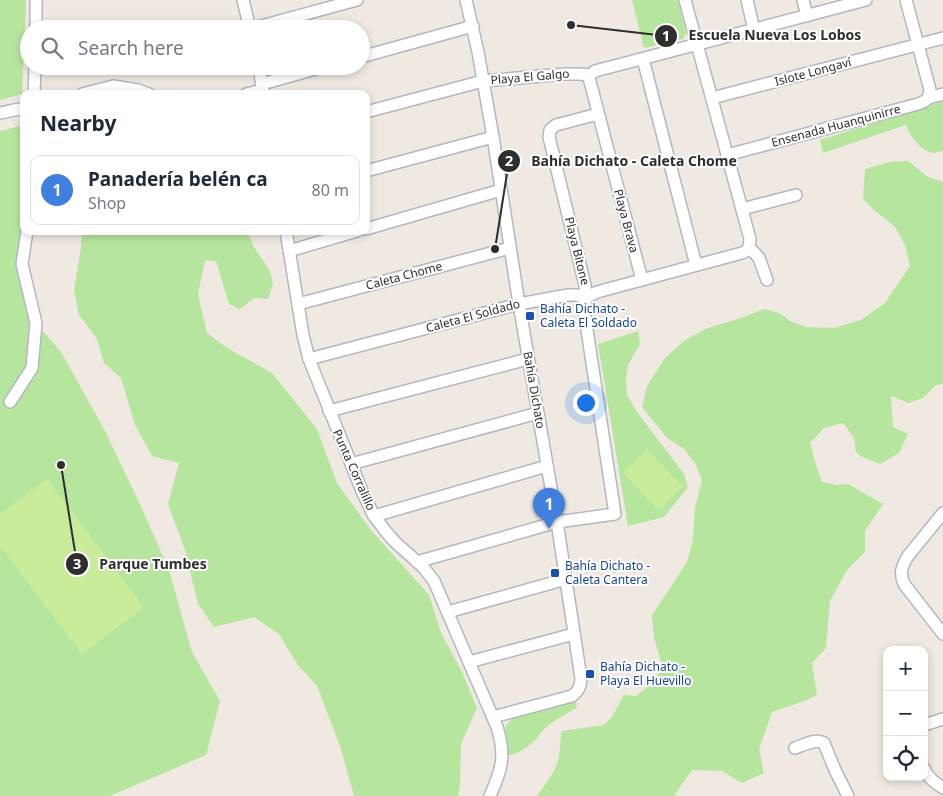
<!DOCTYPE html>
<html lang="en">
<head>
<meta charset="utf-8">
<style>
	body { margin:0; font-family:"Noto Sans",sans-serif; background:#f6f6f7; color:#1f2937 }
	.controls { position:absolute; right:15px; bottom:15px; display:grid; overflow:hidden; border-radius:10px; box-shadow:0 2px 8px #0003 }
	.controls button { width:45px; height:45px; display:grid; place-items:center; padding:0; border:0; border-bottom:1px solid #e0e1e3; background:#fff; color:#1f2937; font:25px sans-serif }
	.you { position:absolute; left:585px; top:402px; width:18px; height:18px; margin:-12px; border:4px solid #fff; border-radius:50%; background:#1a73e8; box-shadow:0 0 0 8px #1a73e833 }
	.badge { display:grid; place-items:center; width:32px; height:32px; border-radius:50%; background:#4264fb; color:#fff; font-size:16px; font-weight:700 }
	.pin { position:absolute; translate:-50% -41px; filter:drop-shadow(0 1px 2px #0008) }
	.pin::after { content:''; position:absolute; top:26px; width:18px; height:15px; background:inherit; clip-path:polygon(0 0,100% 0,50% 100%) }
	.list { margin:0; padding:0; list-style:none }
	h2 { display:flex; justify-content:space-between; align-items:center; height:65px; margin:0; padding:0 20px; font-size:21px }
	h2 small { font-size:16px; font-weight:400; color:#747a83 }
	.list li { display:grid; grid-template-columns:32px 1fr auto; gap:15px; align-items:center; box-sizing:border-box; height:70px; margin:0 10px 10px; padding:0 10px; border:1px solid #e0e1e3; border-radius:10px }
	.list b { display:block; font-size:19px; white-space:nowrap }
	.list p { margin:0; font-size:16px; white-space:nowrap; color:#747a83 }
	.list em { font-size:16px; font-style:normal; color:#747a83 }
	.icon { flex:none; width:28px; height:28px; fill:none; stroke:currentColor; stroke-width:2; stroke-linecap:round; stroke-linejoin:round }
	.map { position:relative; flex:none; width:943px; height:796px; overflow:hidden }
	.search { position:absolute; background:#fff; box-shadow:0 2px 8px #0003; left:20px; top:20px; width:350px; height:55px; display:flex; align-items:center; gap:12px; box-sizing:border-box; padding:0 18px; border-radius:28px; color:#747a83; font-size:19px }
	.panel { position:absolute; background:#fff; box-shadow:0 2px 8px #0003; left:20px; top:90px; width:350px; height:145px; border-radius:10px }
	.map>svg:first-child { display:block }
	.green { fill:#b6e59e }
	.pitch { fill:#c9ec9a }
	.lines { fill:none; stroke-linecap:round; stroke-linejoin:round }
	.minor-casing { stroke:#b4b7c1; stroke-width:14 }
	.minor { stroke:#fff; stroke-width:11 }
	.transit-dot { fill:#1a4fb4; stroke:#fff; stroke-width:2 }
	.labels { text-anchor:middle; stroke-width:4; stroke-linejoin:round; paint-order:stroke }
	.street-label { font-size:12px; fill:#2e2e2e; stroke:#fff }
	.transit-label { font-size:12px; fill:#164399; stroke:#fff; text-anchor:start }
	.leader { fill:none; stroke:#2e2e2e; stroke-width:2 }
	.callout-dot { fill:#2e2e2e; stroke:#fff; stroke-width:2 }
	.mark-label { font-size:15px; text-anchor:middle; font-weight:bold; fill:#fff }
	.callout-label { font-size:14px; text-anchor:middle; font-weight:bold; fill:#2e2e2e; stroke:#fff; stroke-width:4; stroke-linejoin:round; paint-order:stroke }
</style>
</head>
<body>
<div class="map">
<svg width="943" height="796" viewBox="0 0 943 796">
	<rect width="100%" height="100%" fill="#efe9e1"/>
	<g class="green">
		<polygon points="0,0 26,0 22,94 0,100"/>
		<polygon points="632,0 678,0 686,33 683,39 644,48"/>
		<path d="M943,101v50c-3,0 -5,1 -8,2 -13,0 -25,-17 -29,-28l-83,28 -3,-13z"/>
		<polygon points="24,125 24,231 33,231 19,264 36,323 61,352 104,429 138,500 169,570 192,652 220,701 206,755 110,796 0,796 0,131"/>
		<path d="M908,161l20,16 15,5v202l-7,1 -13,13 -14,5 -18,-7 2,31 15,7 -9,19 -19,11 -18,-7 -6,-5 -2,-14 -11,-15 -19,5 -14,15 6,22 6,17 14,3 12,-1 35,20 -18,27v21l-18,18 -17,31 -4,47 -14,15 5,32 -10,5 -35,12 -13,37 5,24 -22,10 -20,-12 -30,-1 -18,26h-137c8,-12 20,-25 22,-40 1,-8 1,-16 3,-25l42,-6 8,-8 12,-22 12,1 14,-11 13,-17 -9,-30 -2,-23 35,-53 6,-22 2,-32 7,-28 -7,-17 -11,-14 -17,-11 -25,-31 5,-21 18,-28 19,-17 21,-12 39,-12 20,-8 15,4 11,8 16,6 28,1 27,-8 24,-17 25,-37 -5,-21 -10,-18 -22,-18 -10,-10 2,-30 24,-7z"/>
		<polygon points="82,231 247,231 254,247 270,271 273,284 268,299 254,298 240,309 229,304 216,261 205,260 198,294 207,333 227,348 272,373 317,429 337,483 370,529 429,595 441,633 462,672 477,708 461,744 460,786 458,796 354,796 340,746 317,686 297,664 279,634 254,617 214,627 198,604 185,550 168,504 179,463 152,456 135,425 121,378 104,363 97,339 79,315 74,290 81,248"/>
		<polygon points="638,331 640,344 628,365 626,379 627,395 637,412 684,474 688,487 664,517 628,526 598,344"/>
		<path d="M576,701l1,7c-12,6 -23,12 -33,21 -4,4 -6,9 -10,12 -8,8 -17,13 -27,15 -3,-18 -8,-27 8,-39z"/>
	</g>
	<g class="pitch">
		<polygon points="647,450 683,487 659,510 623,473"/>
		<polygon points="47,479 144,607 82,654 0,546 0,514"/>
	</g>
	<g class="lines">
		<g class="minor-casing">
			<g id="minor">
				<polyline points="243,0 250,29"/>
				<path d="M466,0l12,52 15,85 26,167 38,218 24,156c0,8 -2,13 -9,18l-79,21"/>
				<polyline points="685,0 750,239 749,247"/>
				<polyline points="747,0 754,30"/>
				<polyline points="803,0 807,16"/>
				<polyline points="906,0 929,86 930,90 928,98"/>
				<polyline points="36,29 36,0"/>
				<polyline points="250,29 357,0"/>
				<polyline points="361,57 473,26"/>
				<polyline points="643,59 696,265"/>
				<polyline points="259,66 263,94"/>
				<polyline points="590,75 589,78 592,89 642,280"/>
				<polyline points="262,84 326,66"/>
				<polyline points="34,94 35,66"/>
				<polyline points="82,94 113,86 138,90 149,94"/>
				<polyline points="246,94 263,90"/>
				<polyline points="712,98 943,38"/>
				<polyline points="366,112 483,81 565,74 578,74 590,75 595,71 866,0"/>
				<polyline points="0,113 24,108"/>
				<polyline points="727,155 918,104 925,101 928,98 943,94"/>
				<polyline points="366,171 493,137"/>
				<polyline points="742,209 796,195"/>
				<polyline points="366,229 501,190"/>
				<path d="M286,231l17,104 6,24 53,132 12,25 13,17 8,9 28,25 11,14 63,146c9,29 5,42 -7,69"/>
				<polyline points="749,247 759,258 767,280"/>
				<polyline points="289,251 357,231"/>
				<polyline points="586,299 589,296 597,292 742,253 748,250 749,247"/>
				<polyline points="298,304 510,248"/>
				<polyline points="309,359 519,304 568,295 577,295 586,299"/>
				<polyline points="10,402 32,368 36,323 22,264 27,231"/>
				<polyline points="329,411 528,359"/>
				<polyline points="351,464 538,413"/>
				<path d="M943,513l-35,43c-6,10 -9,17 -4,28l39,50"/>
				<polyline points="374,516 547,466"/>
				<polyline points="417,562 557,522 615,514 584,310 584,306 586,299 585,285 549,137 550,130 556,125 598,114"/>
				<polyline points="448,612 566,579"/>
				<polyline points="469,662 574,634"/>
				<polyline points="924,725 943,719"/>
				<path d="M795,748c9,-3 21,-10 29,-5l11,27 13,26"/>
				<path d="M924,768c4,10 10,14 19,20"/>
			</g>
		</g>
		<use href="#minor" class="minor"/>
	</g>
	<g class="transit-dot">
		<rect x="525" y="311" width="10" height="10" rx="2.5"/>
		<rect x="550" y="568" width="10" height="10" rx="2.5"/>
		<rect x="585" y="669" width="10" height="10" rx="2.5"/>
	</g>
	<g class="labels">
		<g class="street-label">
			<text transform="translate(813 72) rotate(-15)" y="4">Islote Longaví</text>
			<text transform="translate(530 77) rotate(-5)" y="4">Playa El Galgo</text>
			<text transform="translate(836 126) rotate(-15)" y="4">Ensenada Huanquinirre</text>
			<text transform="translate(626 221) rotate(75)" y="4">Playa Brava</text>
			<text transform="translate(577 251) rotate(76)" y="4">Playa Bitone</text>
			<text transform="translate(404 276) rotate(-15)" y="4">Caleta Chome</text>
			<text transform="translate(473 316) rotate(-15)" y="4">Caleta El Soldado</text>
			<text transform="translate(534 390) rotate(80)" y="4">Bahía Dichato</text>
			<text transform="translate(354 470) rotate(66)" y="4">Punta Corralillo</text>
		</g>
		<g class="transit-label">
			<text x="540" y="313">Bahía Dichato -<tspan x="540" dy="14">Caleta El Soldado</tspan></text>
			<text x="565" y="570">Bahía Dichato -<tspan x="565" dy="14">Caleta Cantera</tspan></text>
			<text x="600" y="671">Bahía Dichato -<tspan x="600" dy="14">Playa El Huevillo</tspan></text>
		</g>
	</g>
	<path class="leader" d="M571 25L666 36M495 249L509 161M61 465L77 564"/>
	<g class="callout-dot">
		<circle cx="571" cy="25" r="5"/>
		<circle cx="495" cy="249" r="5"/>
		<circle cx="61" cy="465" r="5"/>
		<circle cx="666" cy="36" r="12"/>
		<circle cx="509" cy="161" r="12"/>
		<circle cx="77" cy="564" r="12"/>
	</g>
	<g class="mark-label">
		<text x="666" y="41">1</text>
		<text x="509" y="166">2</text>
		<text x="77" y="569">3</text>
	</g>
	<g class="callout-label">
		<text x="775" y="40">Escuela Nueva Los Lobos</text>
		<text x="634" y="166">Bahía Dichato - Caleta Chome</text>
		<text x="153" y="569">Parque Tumbes</text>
	</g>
</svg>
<div class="controls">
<button>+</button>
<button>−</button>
<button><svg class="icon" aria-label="locate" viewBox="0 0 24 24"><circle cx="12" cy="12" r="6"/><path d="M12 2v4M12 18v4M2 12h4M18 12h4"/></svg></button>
</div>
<div class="you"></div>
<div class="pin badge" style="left:549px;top:529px;background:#3f7fe0">1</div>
<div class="search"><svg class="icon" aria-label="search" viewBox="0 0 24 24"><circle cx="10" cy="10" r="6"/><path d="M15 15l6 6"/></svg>Search here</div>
<section class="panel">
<h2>Nearby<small></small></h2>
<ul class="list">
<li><span class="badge" style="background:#3f7fe0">1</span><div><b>Panadería belén ca</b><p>Shop</p></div><em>80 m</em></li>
</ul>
</section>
</div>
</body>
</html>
